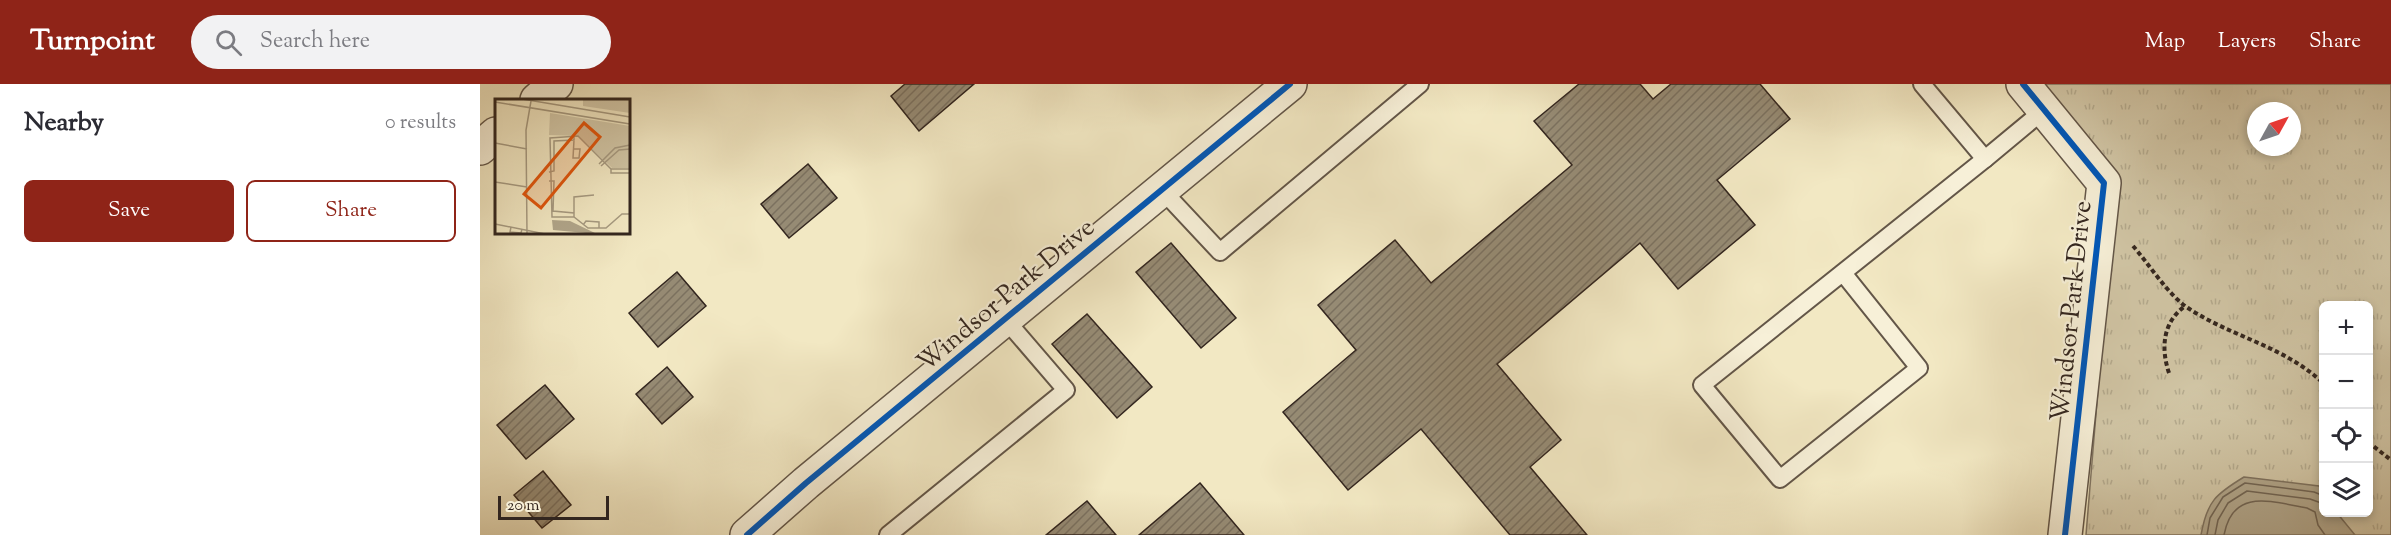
<!DOCTYPE html>
<html lang="en">
<head>
<meta charset="utf-8">
<style>
	body { margin:0; font-family:"Sorts Mill Goudy",serif; background:#f2f2f3; color:#2b2b33 }
	.controls { position:absolute; right:18px; bottom:18px; display:grid; overflow:hidden; border-radius:9px; box-shadow:0 3px 9px #0003 }
	.controls button { width:54px; height:54px; display:grid; place-items:center; padding:0; border:0; border-bottom:2px solid #e1e1e2; background:#fff; color:#2b2b33; font:30px sans-serif }
	.compass { position:absolute; left:1767px; top:18px; width:54px; height:54px; border-radius:50%; background:#fff; box-shadow:0 3px 9px #0003; rotate:50deg }
	.scale { position:absolute; left:18px; bottom:15px; width:111px; box-sizing:border-box; padding-left:6px; border:3px solid #33261f; border-top:0; font-size:16px; line-height:21px; white-space:nowrap; color:#33261f; -webkit-text-stroke:4px #f7f0d8; paint-order:stroke }
	.list { margin:0; padding:0; list-style:none }
	h2 { display:flex; justify-content:space-between; align-items:center; height:78px; margin:0; padding:0 24px; font-size:26px }
	h2 small { font-size:20px; font-weight:400; color:#7c7c81 }
	.actions { display:flex; gap:12px; padding:18px 24px }
	.actions a { flex:1; padding:14px 0; border:2px solid #8f2418; border-radius:9px; text-align:center; font-size:21px; color:#8f2418 }
	.actions .main { background:#8f2418; color:#fff }
	.icon { flex:none; width:33px; height:33px; fill:none; stroke:currentColor; stroke-width:2; stroke-linecap:round; stroke-linejoin:round }
	.map { position:relative; flex:none; width:1911px; height:451px; overflow:hidden }
	header { display:flex; align-items:center; gap:36px; box-sizing:border-box; height:84px; padding:0 30px; background:#8f2418; color:#fff }
	header strong { font-size:28px }
	nav { display:flex; gap:33px; margin-inline-start:auto; font-size:21px }
	.search { width:420px; height:54px; background:#f2f2f3; display:flex; align-items:center; gap:15px; box-sizing:border-box; padding:0 21px; border-radius:33px; color:#7c7c81; font-size:22px }
	main { display:flex }
	aside { flex:1; background:#fff }
	.map>svg:first-child { display:block }
	.grass { fill:url(#grass-tufts); stroke:#827663; stroke-width:1.5; fill-rule:evenodd }
	.water { fill:#b1a68b; stroke:#7f7360; stroke-width:1.5 }
	.lines { fill:none; stroke-linecap:round; stroke-linejoin:round }
	.shore { stroke:#726655; stroke-width:1.5 }
	.building { fill:url(#building-hatch); stroke:#33261f; stroke-width:1.5 }
	.service-casing { stroke:#635648; stroke-width:20 }
	.minor-casing { stroke:#635648; stroke-width:36 }
	.path { stroke:#33261f; stroke-width:4; stroke-dasharray:4.5 3; stroke-linecap:butt }
	.service { stroke:#f7f0d8; stroke-width:16 }
	.minor { stroke:#f7f0d8; stroke-width:33 }
	.cycleway-casing { stroke:#f7f0d8; stroke-width:10 }
	.cycleway { stroke:#0057b8; stroke-width:6 }
	.labels { text-anchor:middle; stroke-width:4.5; stroke-linejoin:round; paint-order:stroke }
	.street-label { font-size:26px; fill:#33261f; stroke:#f7f0d8 }
	.inset-road { fill:none; stroke:#a69a81; stroke-width:1.5 }
	.view { fill:#df560d; fill-opacity:0.15; stroke:#df560d; stroke-width:3 }
	.inset-edge { fill:none; stroke:#33261f; stroke-width:3 }
</style>
</head>
<body>
<header>
<strong>Turnpoint</strong>
<div class="search"><svg class="icon" aria-label="search" viewBox="0 0 24 24"><circle cx="10" cy="10" r="6"/><path d="M15 15l6 6"/></svg>Search here</div>
<nav><a>Map</a><a>Layers</a><a>Share</a></nav>
</header>
<main>
<aside>
<h2>Nearby<small>0 results</small></h2>
<ul class="list">
</ul>
<div class="actions"><a class="main">Save</a><a>Share</a></div>
</aside>
<div class="map">
<svg width="1911" height="451" viewBox="0 0 1911 451">
	<defs>
		<pattern id="grass-tufts" width="24" height="20" patternUnits="userSpaceOnUse" patternTransform="scale(1.5)"><rect width="24" height="20" fill="#d2c7a7"/><path d="M3 7l-1-3M5 7V3M7 7l1-3M15 17l-1-3M17 17v-4M19 17l1-3" fill="none" stroke="#b5ab8f"/></pattern>
		<pattern id="building-hatch" width="6" height="6" patternUnits="userSpaceOnUse" patternTransform="scale(1.5)"><rect width="6" height="6" fill="#968b74"/><path d="M-1 1l2-2M0 6l6-6M5 7l2-2" fill="none" stroke="#7b715f"/></pattern>
	</defs>
	<rect width="100%" height="100%" fill="#f2e8c3"/>
	<filter id="stains"><feTurbulence type="fractalNoise" baseFrequency=".00333" numOctaves="4"/><feColorMatrix values="0 0 0 0 .2 0 0 0 0 .09 0 0 0 0 .02 0 0 0 .5 -.17"/></filter>
	<radialGradient id="worn" r=".72"><stop offset=".6" stop-color="#630" stop-opacity="0"/><stop offset="1" stop-color="#630" stop-opacity=".3"/></radialGradient>
	<path class="grass" d="M1564,0h347v451h-305l30,-364zM1776,27h36v36h-36zM1844,222h44v206h-44z"/>
	<path class="water" d="M1764,393l75,9 4,7 1,19 13,1 18,22h-154c6,-34 15,-41 43,-58z"/>
	<g class="lines">
		<g class="shore">
			<polyline points="1727,451 1730,434 1743,413 1765,399 1834,408 1844,412"/>
			<polyline points="1735,451 1738,436 1748,419 1767,407 1830,415 1844,420"/>
			<path d="M1744,451c9,-48 48,-33 83,-27l8,4 3,13 7,10"/>
		</g>
	</g>
	<g class="building">
		<polygon points="425,0 494,0 439,47 411,12"/>
		<polygon points="1099,0 1160,0 1173,15 1191,0 1280,0 1310,35 1237,96 1275,141 1198,205 1160,159 1017,280 1081,356 1050,383 1107,451 1030,451 941,345 868,406 803,328 876,266 838,221 915,156 951,199 1092,81 1054,37"/>
		<polygon points="328,80 357,114 309,154 281,120"/>
		<polygon points="691,159 756,234 721,264 656,188"/>
		<polygon points="197,188 226,222 178,263 149,229"/>
		<polygon points="607,230 672,303 637,334 572,260"/>
		<polygon points="187,283 213,313 182,340 156,310"/>
		<polygon points="65,301 94,335 46,375 17,341"/>
		<polygon points="63,387 91,421 62,444 34,411"/>
		<polygon points="720,399 764,451 659,451"/>
		<polygon points="607,417 636,451 566,451"/>
	</g>
	<g class="lines">
		<g class="service-casing">
			<g id="service">
				<polyline points="1442,0 1505,75 1564,26"/>
				<polyline points="682,106 740,168 940,0"/>
				<polyline points="1363,189 1439,284 1300,395 1222,301 1505,75"/>
				<polyline points="408,451 586,306 525,235"/>
			</g>
		</g>
		<g class="minor-casing">
			<g id="minor">
				<polyline points="1543,0 1624,99 1585,451"/>
				<polyline points="57,16 76,0"/>
				<polyline points="0,64 16,50"/>
				<polyline points="267,451 326,399 810,0"/>
			</g>
		</g>
		<g class="path">
			<path d="M1653,162c16,18 36,50 55,62 43,29 97,38 136,76"/>
			<path d="M1689,289c-8,-24 -7,-50 16,-67"/>
			<polyline points="1888,358 1911,376"/>
		</g>
		<use href="#service" class="service"/>
		<use href="#minor" class="minor"/>
		<g class="cycleway-casing">
			<g id="cycleway">
				<polyline points="1543,0 1624,99 1585,451"/>
				<polyline points="267,451 326,399 810,0"/>
			</g>
		</g>
		<use href="#cycleway" class="cycleway"/>
	</g>
	<g class="labels">
		<g class="street-label">
			<text transform="translate(525 210) rotate(-40)" y="9">Windsor Park Drive</text>
			<text transform="translate(1590 227) rotate(-84)" y="9">Windsor Park Drive</text>
		</g>
	</g>
	<g transform="translate(15 15)">
		<rect width="135" height="135" fill="#f2e8c3"/>
		<path d="M88,0h47v14l-47,-7zM55,14l80,13v42h-18l-34,-32 -29,-1z" fill="#d2c7a7"/>
		<path d="M57,121l18,1 27,13 -44,-4z" fill="#b1a68b"/>
		<path class="inset-road" d="M27,0l108,18M0,3l135,22M0,44l32,6M79,50h6l-1,9h-6l1,-18M104,65l16,-16 15,-3M106,67l18,-16 11,-1M116,70v4h19M135,70h-19l-33,-33 -28,2 2,79h22l14,11h18l16,-14h8M54,73l5,-1v-30l20,-1v-3M54,82h5l-1,30 21,2v4M0,83l32,5M79,114v-16l20,-2M0,125l50,10M88,126l3,-4 13,1v6M16,128l-1,5 11,1 1,-4M32,135l-1,-104 5,-29"/>
		<path class="view" d="M89,24l16,14 -59,71 -17,-14z"/>
		<rect width="135" height="135" class="inset-edge"/>
	</g>
	<rect width="100%" height="100%" filter="url(#stains)"/>
	<rect width="100%" height="100%" fill="url(#worn)"/>
</svg>
<div class="controls">
<button>+</button>
<button>−</button>
<button><svg class="icon" aria-label="locate" viewBox="0 0 24 24"><circle cx="12" cy="12" r="6"/><path d="M12 2v4M12 18v4M2 12h4M18 12h4"/></svg></button>
<button><svg class="icon" aria-label="layers" viewBox="0 0 24 24"><path d="M12 4l9 5-9 5-9-5zM3 14l9 5 9-5"/></svg></button>
</div>
<svg class="compass" viewBox="-18 -18 36 36"><path d="M0-13l5 13h-10z" fill="#e53935"/><path d="M0 13l5-13h-10z" fill="#7c7c81"/></svg>
<div class="scale">20 m</div>
</div>
</main>
</body>
</html>
